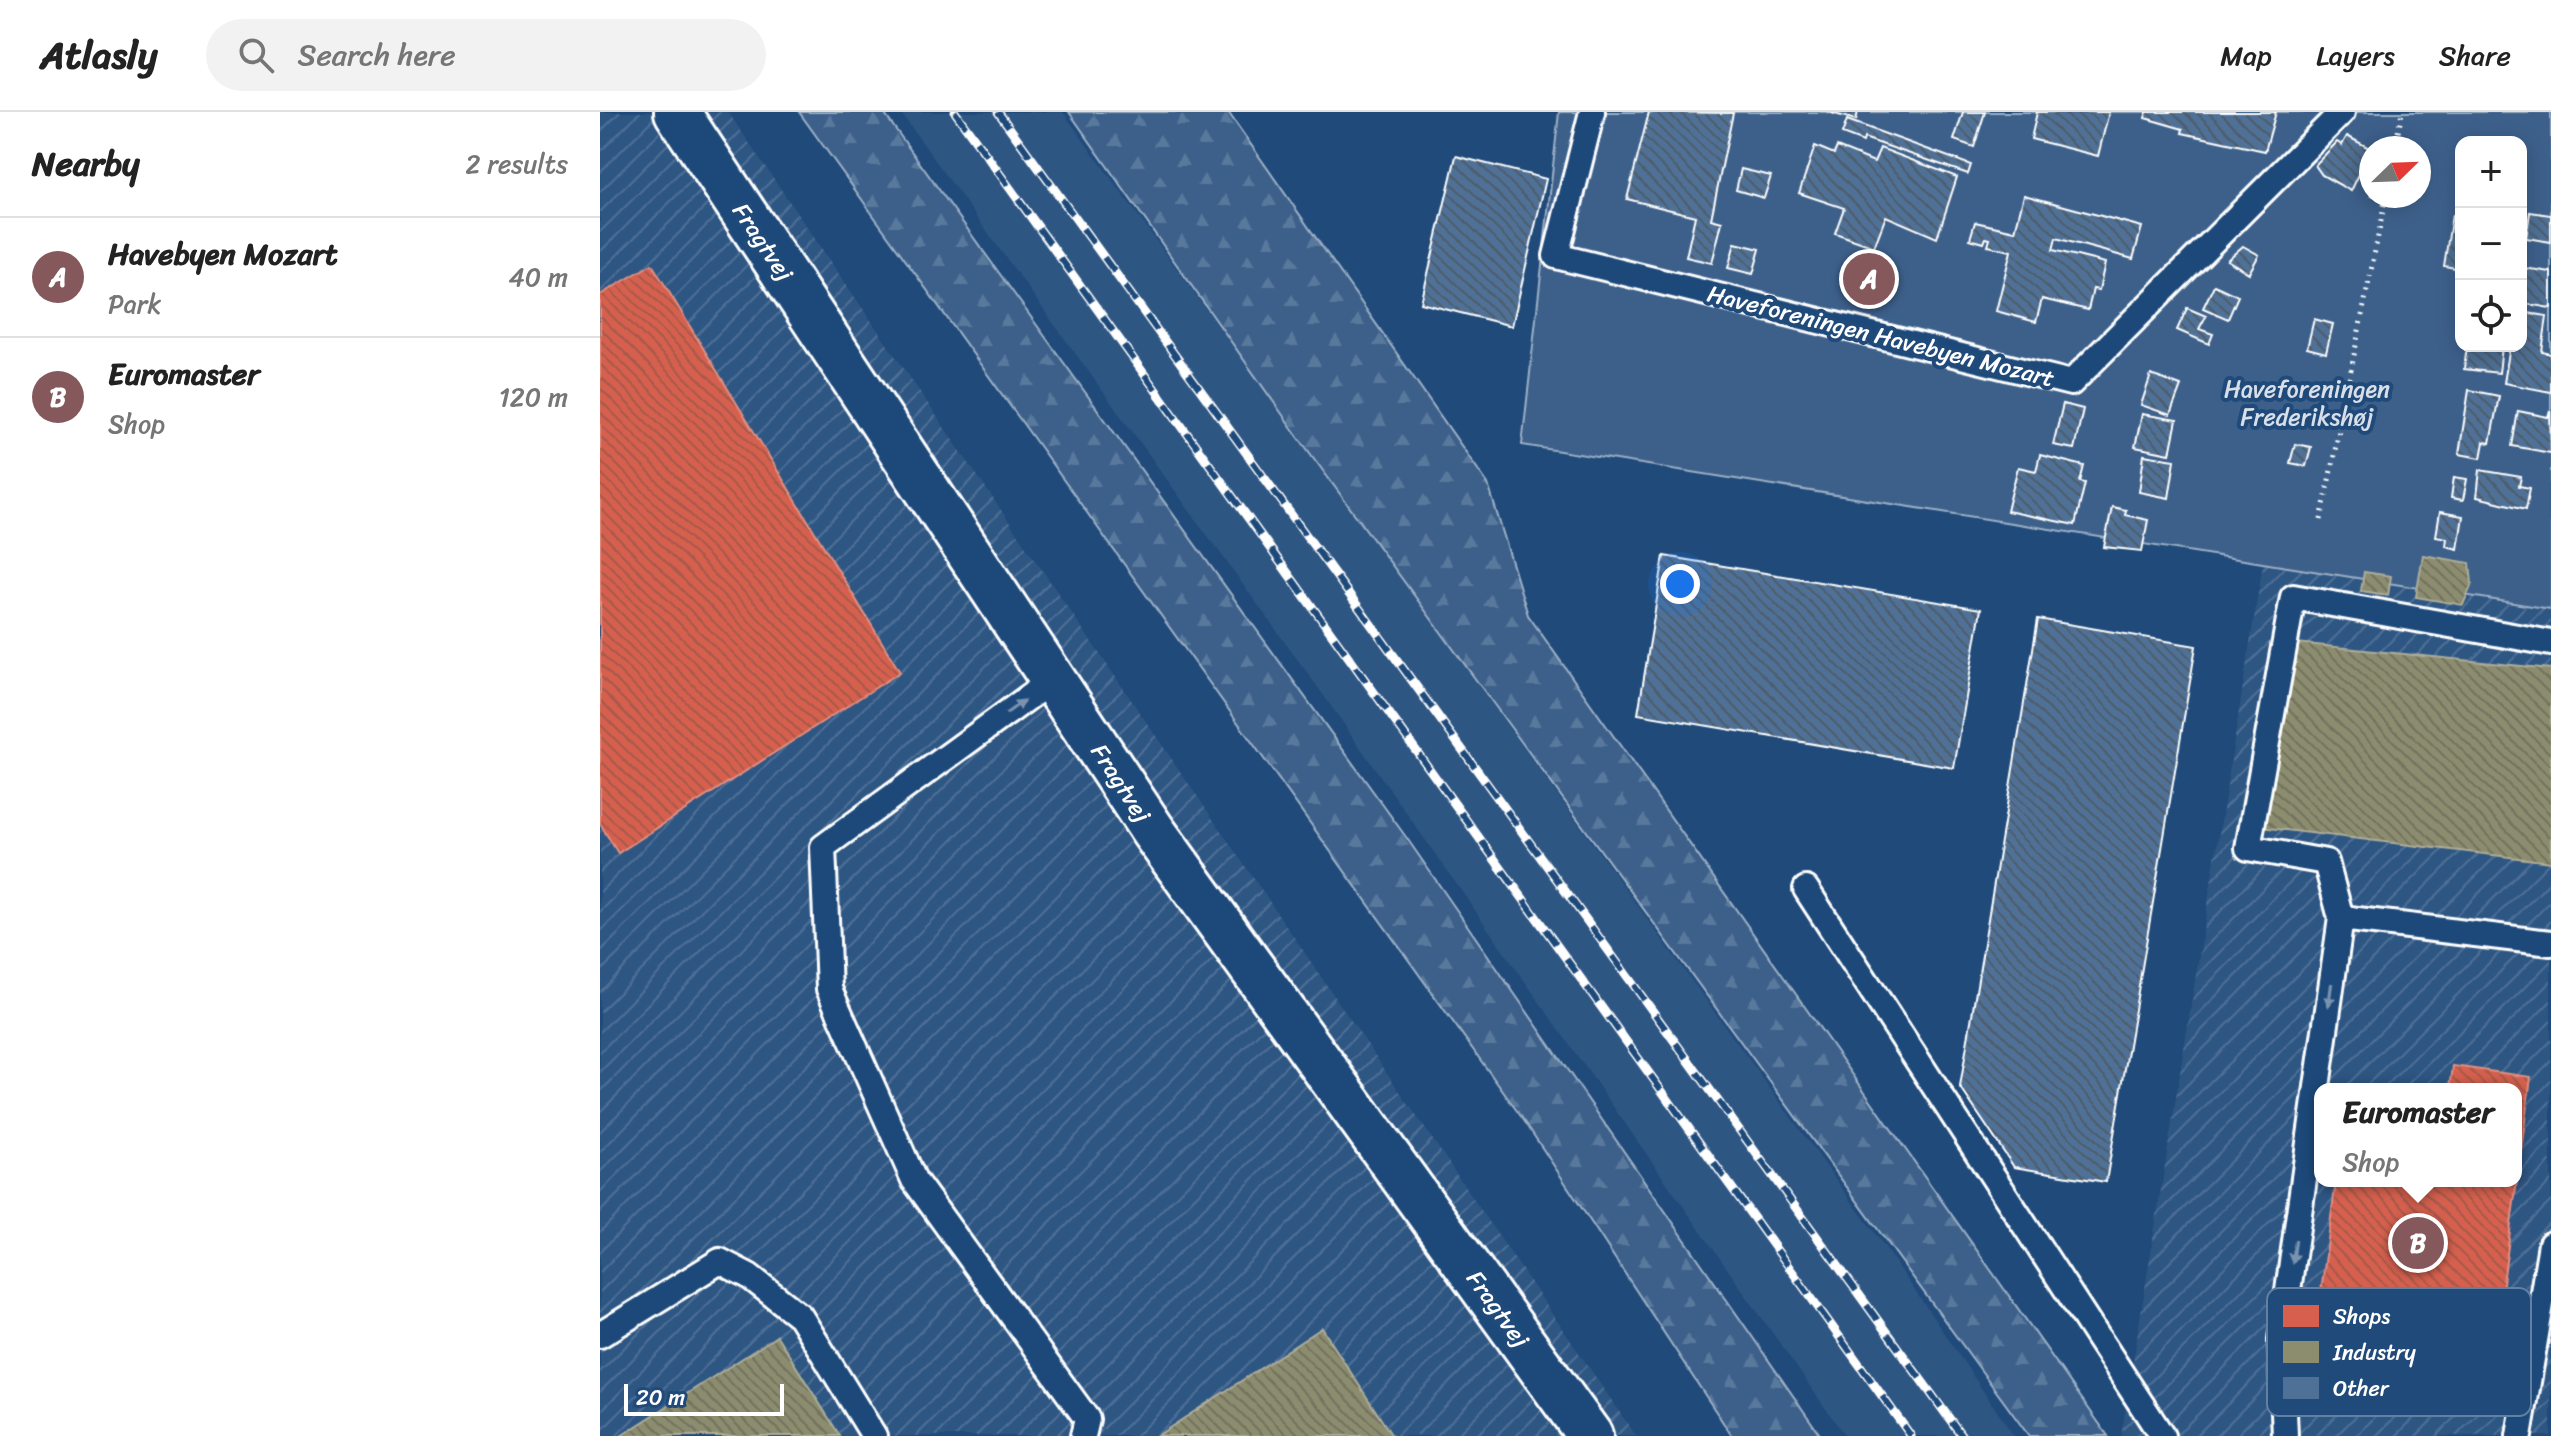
<!DOCTYPE html>
<html lang="en">
<head>
<meta charset="utf-8">
<style>
	body { margin:0; font-family:Sriracha,sans-serif; background:#f2f2f2; color:#222 }
	.controls { position:absolute; right:24px; top:24px; display:grid; overflow:hidden; border-radius:16px; box-shadow:0 4px 20px #0003 }
	.controls button { width:72px; height:72px; display:grid; place-items:center; padding:0; border:0; border-bottom:2px solid #e0e0e0; background:#fff; color:#222; font:40px sans-serif }
	.compass { position:absolute; left:1759px; top:24px; width:72px; height:72px; border-radius:50%; background:#fff; box-shadow:0 4px 20px #0003; rotate:67deg }
	.scale { position:absolute; left:24px; bottom:20px; width:160px; box-sizing:border-box; padding-left:8px; border:4px solid #fff; border-top:0; font-size:22px; line-height:28px; white-space:nowrap; color:#fff; -webkit-text-stroke:6px #1f4a7a; paint-order:stroke }
	.you { position:absolute; left:1080px; top:472px; width:28px; height:28px; margin:-20px; border:6px solid #fff; border-radius:50%; background:#1a73e8; box-shadow:0 0 0 12px #1a73e833 }
	.badge { display:grid; place-items:center; width:52px; height:52px; border-radius:50%; background:#85585c; color:#fff; font-size:26px; font-weight:700 }
	.pin { position:absolute; translate:-50% -50%; border:4px solid #fff; box-shadow:0 2px 8px #0006 }
	.popup { position:absolute; left:1714px; top:971px; width:208px; height:104px; box-sizing:border-box; display:grid; place-content:center; border-radius:16px; background:#fff; filter:drop-shadow(0 2px 6px #0005); font-size:26px; white-space:nowrap; color:#767676 }
	.popup b { font-size:30px; color:#222 }
	.popup::after { content:''; position:absolute; left:50%; top:100%; margin-left:-16px; border:16px solid transparent; border-top-color:#fff }
	.list { margin:0; padding:0; list-style:none }
	h2 { display:flex; justify-content:space-between; align-items:center; height:104px; margin:0; padding:0 32px; font-size:34px }
	h2 small { font-size:26px; font-weight:400; color:#767676 }
	.list li { display:grid; grid-template-columns:52px 1fr auto; gap:24px; align-items:center; box-sizing:border-box; height:120px; padding:0 32px; border-top:2px solid #e0e0e0 }
	.list b { display:block; font-size:30px; white-space:nowrap }
	.list p { margin:0; font-size:26px; white-space:nowrap; color:#767676 }
	.list em { font-size:26px; font-style:normal; color:#767676 }
	.icon { flex:none; width:44px; height:44px; fill:none; stroke:currentColor; stroke-width:2; stroke-linecap:round; stroke-linejoin:round }
	.map { position:relative; flex:none; width:1951px; height:1324px; overflow:hidden }
	header { display:flex; align-items:center; gap:48px; box-sizing:border-box; height:112px; padding:0 40px; background:#fff; border-bottom:2px solid #e0e0e0 }
	header strong { font-size:38px }
	nav { display:flex; gap:44px; margin-inline-start:auto; font-size:28px }
	.search { width:560px; height:72px; background:#f2f2f2; display:flex; align-items:center; gap:20px; box-sizing:border-box; padding:0 28px; border-radius:44px; color:#767676; font-size:30px }
	main { display:flex }
	aside { flex:1; background:#fff }
	.map>svg:first-child { display:block }
	.built { fill:#2e5683 }
	.industrial { fill:url(#industrial-furrows); fill-rule:evenodd }
	.forest { fill:url(#forest-firs); stroke:#9eb0c5; stroke-width:2 }
	.garden { fill:#3c618b; stroke:#9eb0c5; stroke-width:2; fill-rule:evenodd }
	.shops { fill:url(#shops-back-hatch); stroke:#e29082; stroke-width:2 }
	.industry { fill:url(#industry-back-hatch); stroke:#aeae9a; stroke-width:2 }
	.building { fill:url(#building-back-hatch); stroke:#fff; stroke-width:2 }
	.lines { fill:none; stroke-linecap:round; stroke-linejoin:round }
	.lane-casing { stroke:#fff; stroke-width:30 }
	.street-casing { stroke:#fff; stroke-width:50 }
	.path { stroke:#fff; stroke-width:5; stroke-dasharray:2 6; stroke-linecap:butt }
	.lane { stroke:#1f4a7a; stroke-width:24 }
	.street { stroke:#1f4a7a; stroke-width:44 }
	.rail-casing { stroke:#fff; stroke-width:9 }
	.rail { stroke:#1f4a7a; stroke-width:6; stroke-dasharray:18; stroke-linecap:butt }
	.oneway { fill:#7992af }
	.labels { text-anchor:middle; stroke-width:8; stroke-linejoin:round; paint-order:stroke }
	.street-label { font-size:24px; fill:#fff; stroke:#1f4a7a }
	.park-label { font-size:24px; fill:#d8dfe8; stroke:#1f4a7a }
	.key { fill:#1f4a7a; stroke:#6280a2; stroke-width:2 }
	.key-label { font-size:22px; fill:#fff }
</style>
</head>
<body>
<header>
<strong>Atlasly</strong>
<div class="search"><svg class="icon" aria-label="search" viewBox="0 0 24 24"><circle cx="10" cy="10" r="6"/><path d="M15 15l6 6"/></svg>Search here</div>
<nav><a>Map</a><a>Layers</a><a>Share</a></nav>
</header>
<main>
<aside>
<h2>Nearby<small>2 results</small></h2>
<ul class="list">
<li><span class="badge">A</span><div><b>Havebyen Mozart</b><p>Park</p></div><em>40 m</em></li>
<li><span class="badge">B</span><div><b>Euromaster</b><p>Shop</p></div><em>120 m</em></li>
</ul>
</aside>
<div class="map">
<svg width="1951" height="1324" viewBox="0 0 1951 1324">
	<defs>
		<pattern id="industrial-furrows" width="10" height="10" patternUnits="userSpaceOnUse" patternTransform="scale(2)"><rect width="10" height="10" fill="#2e5683"/><path d="M-1 1l2-2M0 10L10 0M9 11l2-2" fill="none" stroke="#4d6f96"/></pattern>
		<pattern id="forest-firs" width="22" height="20" patternUnits="userSpaceOnUse" patternTransform="scale(2)"><rect width="22" height="20" fill="#3c618b"/><path d="M5 1l3.5 6h-7zM16 11l3.5 6h-7z" fill="#59799c"/></pattern>
		<pattern id="shops-back-hatch" width="6" height="6" patternUnits="userSpaceOnUse" patternTransform="scale(2)"><rect width="6" height="6" fill="#d6604d"/><path d="M-1 5l2 2M0 0l6 6M5-1l2 2" fill="none" stroke="#a6594d"/></pattern>
		<pattern id="industry-back-hatch" width="6" height="6" patternUnits="userSpaceOnUse" patternTransform="scale(2)"><rect width="6" height="6" fill="#8c8c6e"/><path d="M-1 5l2 2M0 0l6 6M5-1l2 2" fill="none" stroke="#727260"/></pattern>
		<pattern id="building-back-hatch" width="6" height="6" patternUnits="userSpaceOnUse" patternTransform="scale(2)"><rect width="6" height="6" fill="#507197"/><path d="M-1 5l2 2M0 0l6 6M5-1l2 2" fill="none" stroke="#4e5b6a"/></pattern>
	</defs>
	<rect width="100%" height="100%" fill="#1f4a7a"/>
	<filter id="ink" filterUnits="userSpaceOnUse"><feTurbulence type="fractalNoise" baseFrequency=".0125" numOctaves="2"/><feDisplacementMap in="SourceGraphic" scale="16" xChannelSelector="R" yChannelSelector="G"/><feConvolveMatrix kernelMatrix="1 2 1 2 8 2 1 2 1" color-interpolation-filters="sRGB"/></filter>
	<g filter="url(#ink)">
		<polygon class="built" points="300,0 463,0 1292,1145 1414,1324 1245,1324 719,577"/>
		<g class="industrial">
			<polygon points="0,0 128,0 1036,1324 0,1324"/>
			<path d="M1663,451l288,46v827h-430zM1720,977h196v92h-196z"/>
		</g>
		<g class="forest">
			<polygon points="199,0 283,0 806,725 1221,1324 1132,1324 925,1010"/>
			<polygon points="469,0 628,0 888,372 928,503 1508,1324 1429,1324 699,326"/>
		</g>
		<path class="garden" d="M959,0h992v497l-1029,-164zM1861,30h60v204h-60zM1771,36h48v48h-48z"/>
		<g class="shops">
			<polygon points="52,152 300,560 18,741 0,712 0,183"/>
			<polygon points="1853,954 1931,965 1889,1274 1811,1263 1814,1245 1714,1231 1736,1069 1916,1069 1916,977 1850,977"/>
		</g>
		<g class="industry">
			<polygon points="1823,443 1870,451 1872,472 1863,493 1816,485"/>
			<polygon points="1764,460 1791,464 1788,483 1761,479"/>
			<polygon points="1696,531 1951,557 1951,750 1660,715"/>
			<polygon points="722,1216 792,1324 557,1324"/>
			<polygon points="177,1224 240,1324 21,1324"/>
		</g>
		<g class="building">
			<polygon points="1049,0 1133,1 1111,107 1122,110 1112,151 1086,145 1095,104 1027,87"/>
			<polygon points="1228,0 1258,0 1256,8"/>
			<polygon points="1363,0 1385,0 1374,35 1354,28"/>
			<polygon points="1437,0 1509,0 1498,44 1431,27"/>
			<polygon points="1547,0 1676,0 1665,39 1582,21 1583,17 1545,6"/>
			<polygon points="1247,8 1371,53 1368,62 1264,26 1263,30 1242,22"/>
			<polygon points="1747,24 1771,37 1751,79 1722,63 1715,53 1737,30 1742,33"/>
			<polygon points="1215,34 1234,42 1237,35 1274,50 1280,36 1357,65 1337,126 1286,104 1274,135 1235,121 1244,96 1199,81"/>
			<polygon points="856,44 946,67 912,214 821,191"/>
			<polygon points="1141,57 1171,64 1164,86 1136,78"/>
			<polygon points="1424,83 1542,115 1533,147 1456,126 1453,138 1505,151 1499,178 1493,177 1488,198 1442,187 1436,210 1396,199 1411,139 1388,134 1390,127 1386,126 1384,131 1370,127 1375,110 1415,119"/>
			<polygon points="1930,100 1951,103 1951,130 1926,126"/>
			<polygon points="1852,103 1861,104 1861,157 1844,154"/>
			<polygon points="1135,131 1160,137 1153,162 1128,156"/>
			<polygon points="1643,134 1659,143 1649,161 1627,148"/>
			<polygon points="1923,156 1951,160 1951,196 1921,191"/>
			<polygon points="1614,173 1638,184 1628,207 1603,196"/>
			<polygon points="1587,196 1606,204 1599,217 1613,222 1609,232 1577,218"/>
			<polygon points="1921,200 1947,204 1942,240 1951,242 1951,280 1904,271 1910,234 1921,234"/>
			<polygon points="1714,207 1733,212 1726,241 1707,236"/>
			<polygon points="1867,234 1902,235 1899,261 1864,257"/>
			<polygon points="1551,263 1581,274 1570,303 1541,293"/>
			<polygon points="1869,278 1899,284 1890,331 1884,330 1881,346 1859,342"/>
			<polygon points="1463,292 1483,297 1474,337 1453,333"/>
			<polygon points="1950,298 1951,341 1912,334 1918,299 1948,305"/>
			<polygon points="1542,302 1577,308 1570,342 1535,335"/>
			<polygon points="1695,332 1711,335 1706,354 1690,351"/>
			<polygon points="1440,343 1484,354 1480,370 1485,371 1475,413 1407,399 1418,355 1436,359"/>
			<polygon points="1544,343 1575,348 1569,386 1539,380"/>
			<polygon points="1880,358 1921,365 1919,374 1930,376 1926,397 1877,385"/>
			<polygon points="1854,365 1867,367 1863,388 1851,386"/>
			<polygon points="1512,395 1526,398 1525,403 1548,408 1542,439 1504,435"/>
			<polygon points="1840,400 1863,404 1858,437 1846,434 1847,426 1836,424"/>
			<polygon points="1064,444 1381,497 1354,656 1038,602"/>
			<polygon points="1438,507 1596,534 1506,1070 1414,1055 1360,975"/>
		</g>
		<g class="lines">
			<g class="lane-casing">
				<g id="lane">
					<polyline points="992,0 956,144 1471,271 1742,0"/>
					<polyline points="1951,531 1693,485 1648,736 1726,750 1741,806 1951,831"/>
					<polyline points="452,568 223,735 229,877 314,1068 487,1307 483,1324"/>
					<polyline points="1206,777 1562,1324"/>
					<polyline points="0,1223 120,1149 149,1164 200,1204 274,1324"/>
					<polyline points="1685,1324 1681,1228 1741,806"/>
					<polyline points="1919,1324 1951,1132"/>
				</g>
			</g>
			<g class="street-casing">
				<polyline id="street" points="77,0 553,719 990,1324"/>
			</g>
			<g class="path">
				<polyline points="1795,36 1802,0"/>
				<polyline points="1721,408 1786,84"/>
			</g>
			<use href="#lane" class="lane"/>
			<use href="#street" class="street"/>
			<g class="rail-casing">
				<g id="rail">
					<polyline points="355,0 1311,1324"/>
					<polyline points="398,0 1362,1324"/>
				</g>
			</g>
			<use href="#rail" class="rail"/>
		</g>
		<defs><path id="oneway-solid" d="M-6-.8H1V-3.2L6.5 0L1 3.2V.8H-6Z" transform="scale(2)"/></defs>
		<g class="oneway">
			<use href="#oneway-solid" transform="translate(415 595) rotate(-36)"/>
			<use href="#oneway-solid" transform="translate(1730 883) rotate(98)"/>
			<use href="#oneway-solid" transform="translate(1694 1140) rotate(98)"/>
		</g>
	</g>
	<g class="labels">
		<g class="street-label">
			<text transform="translate(163 130) rotate(56)" y="8">Fragtvej</text>
			<text transform="translate(1281 224) rotate(14)" y="8">Haveforeningen Havebyen Mozart</text>
			<text transform="translate(521 671) rotate(57)" y="8">Fragtvej</text>
			<text transform="translate(898 1197) rotate(54)" y="8">Fragtvej</text>
		</g>
		<g class="park-label">
			<text x="1707" y="285">Haveforeningen<tspan x="1707" dy="28">Frederikshøj</tspan></text>
		</g>
	</g>
	<rect x="1667" y="1176" width="264" height="128" rx="12" class="key"/>
	<rect x="1683" y="1193" width="36" height="22" fill="#d6604d"/>
	<rect x="1683" y="1229" width="36" height="22" fill="#8c8c6e"/>
	<rect x="1683" y="1265" width="36" height="22" fill="#507197"/>
	<g class="key-label">
		<text x="1733" y="1212">Shops</text>
		<text x="1733" y="1248">Industry</text>
		<text x="1733" y="1284">Other</text>
	</g>
</svg>
<div class="controls">
<button>+</button>
<button>−</button>
<button><svg class="icon" aria-label="locate" viewBox="0 0 24 24"><circle cx="12" cy="12" r="6"/><path d="M12 2v4M12 18v4M2 12h4M18 12h4"/></svg></button>
</div>
<svg class="compass" viewBox="-18 -18 36 36"><path d="M0-13l5 13h-10z" fill="#e53935"/><path d="M0 13l5-13h-10z" fill="#767676"/></svg>
<div class="scale">20 m</div>
<div class="you"></div>
<div class="pin badge" style="left:1269px;top:167px">A</div>
<div class="pin badge" style="left:1818px;top:1131px">B</div>
<div class="popup"><b>Euromaster</b>Shop</div>
</div>
</main>
</body>
</html>
